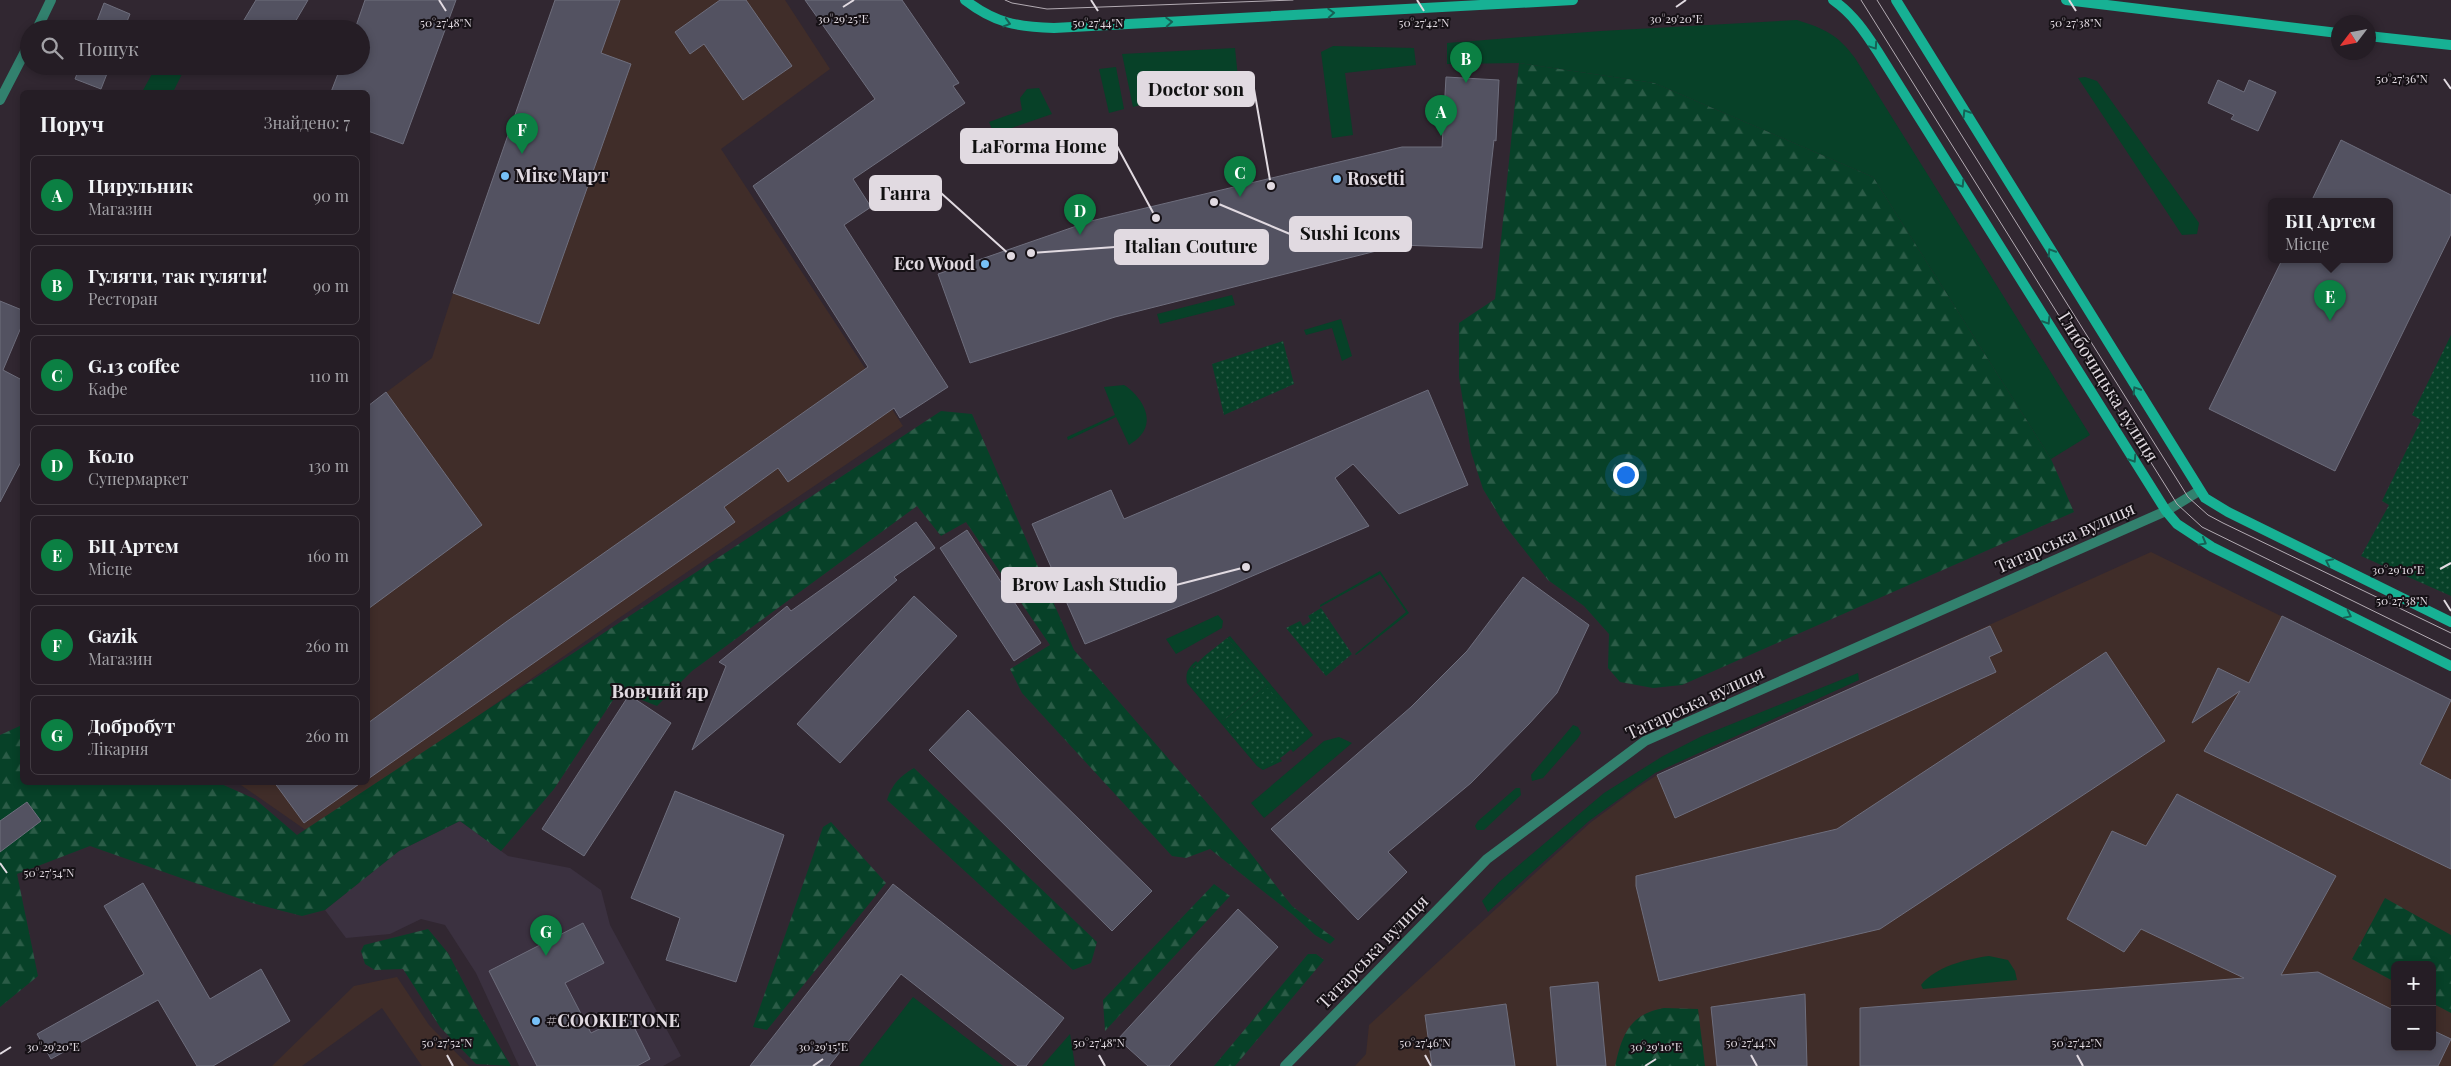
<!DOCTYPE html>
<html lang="uk">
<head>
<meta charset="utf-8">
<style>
	body { margin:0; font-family:"Playfair Display",serif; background:#312a32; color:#f1f3f6 }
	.controls { position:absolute; right:15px; bottom:15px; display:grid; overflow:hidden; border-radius:8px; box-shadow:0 2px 8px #0003 }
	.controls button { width:45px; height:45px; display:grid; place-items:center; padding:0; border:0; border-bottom:1px solid #423b42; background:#251d25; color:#f1f3f6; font:25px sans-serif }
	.compass { position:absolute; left:2331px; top:15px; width:45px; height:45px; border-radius:50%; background:#251d25; box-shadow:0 2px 8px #0003; rotate:238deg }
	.you { position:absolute; left:1625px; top:474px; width:18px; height:18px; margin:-12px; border:4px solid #fff; border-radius:50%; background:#1a73e8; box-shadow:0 0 0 8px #1a73e833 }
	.badge { display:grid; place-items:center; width:32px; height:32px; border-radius:50%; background:#0b8043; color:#fff; font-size:16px; font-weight:700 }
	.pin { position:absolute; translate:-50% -41px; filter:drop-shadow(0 1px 2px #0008) }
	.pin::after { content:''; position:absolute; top:26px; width:18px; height:15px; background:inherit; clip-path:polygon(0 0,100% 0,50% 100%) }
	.popup { position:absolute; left:2268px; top:198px; width:125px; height:65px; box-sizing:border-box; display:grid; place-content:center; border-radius:8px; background:#251d25; filter:drop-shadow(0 1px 4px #0005); font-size:16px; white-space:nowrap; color:#a3a2a7 }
	.popup b { font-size:19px; color:#f1f3f6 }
	.popup::after { content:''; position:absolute; left:50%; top:100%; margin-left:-10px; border:10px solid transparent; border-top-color:#251d25 }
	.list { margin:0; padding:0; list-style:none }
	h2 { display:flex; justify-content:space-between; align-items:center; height:65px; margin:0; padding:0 20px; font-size:21px }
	h2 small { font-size:16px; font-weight:400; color:#a3a2a7 }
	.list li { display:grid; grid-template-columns:32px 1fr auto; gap:15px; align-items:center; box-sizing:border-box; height:80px; margin:0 10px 10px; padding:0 10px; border:1px solid #423b42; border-radius:8px }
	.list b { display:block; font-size:19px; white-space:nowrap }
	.list p { margin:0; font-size:16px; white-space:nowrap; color:#a3a2a7 }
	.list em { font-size:16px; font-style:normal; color:#a3a2a7 }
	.icon { flex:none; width:28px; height:28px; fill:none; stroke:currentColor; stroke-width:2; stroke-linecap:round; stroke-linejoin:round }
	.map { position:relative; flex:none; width:2451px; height:1066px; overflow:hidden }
	.search { position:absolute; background:#251d25; box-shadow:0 2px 8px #0003; left:20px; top:20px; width:350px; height:55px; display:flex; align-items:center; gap:12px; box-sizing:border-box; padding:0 18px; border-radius:28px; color:#a3a2a7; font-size:19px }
	.panel { position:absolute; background:#251d25; box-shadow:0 2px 8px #0003; left:20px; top:90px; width:350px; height:695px; border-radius:8px }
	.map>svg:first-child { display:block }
	.industrial { fill:#402d29; fill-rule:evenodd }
	.medical { fill:#3b3140 }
	.grass { fill:#074128 }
	.forest { fill:url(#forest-firs) }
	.park { fill:url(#park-dots) }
	.building { fill:#535261; stroke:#6e6e7d }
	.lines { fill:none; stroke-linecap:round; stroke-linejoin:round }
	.minor { stroke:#32816e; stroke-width:10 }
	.secondary { stroke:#17b194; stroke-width:10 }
	.tram { stroke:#b3abb3; stroke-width:1 }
	.oneway { stroke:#166155 }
	.ticks { fill:none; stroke:#e1dae1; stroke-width:2 }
	.poi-dot { fill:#77c0f7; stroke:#161116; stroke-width:2 }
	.labels { text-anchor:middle; stroke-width:4; stroke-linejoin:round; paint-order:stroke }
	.poi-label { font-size:18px; font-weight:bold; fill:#e1dae1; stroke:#161116; text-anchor:start }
	.street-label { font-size:18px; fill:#e1dae1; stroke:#161116 }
	.neighbourhood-label { font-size:19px; font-weight:bold; fill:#e1dae1; stroke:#161116 }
	.ticks-label { font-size:12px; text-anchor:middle; fill:#e1dae1; stroke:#161116; stroke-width:4; stroke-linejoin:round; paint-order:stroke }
	.leader { fill:none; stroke:#e1dae1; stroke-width:2 }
	.callout-dot { fill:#e1dae1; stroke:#161116; stroke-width:2 }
	.callout { fill:#e1dae1; stroke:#e1dae1; stroke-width:2 }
	.callout-label { font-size:19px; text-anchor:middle; font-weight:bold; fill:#111 }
</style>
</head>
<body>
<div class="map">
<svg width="2451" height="1066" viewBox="0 0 2451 1066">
	<defs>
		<pattern id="forest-firs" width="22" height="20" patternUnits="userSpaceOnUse" patternTransform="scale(1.25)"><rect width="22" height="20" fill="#074128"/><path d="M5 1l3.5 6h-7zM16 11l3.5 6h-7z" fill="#2b5c47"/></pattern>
		<pattern id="park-dots" width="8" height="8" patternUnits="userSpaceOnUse" patternTransform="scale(1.25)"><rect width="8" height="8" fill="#074128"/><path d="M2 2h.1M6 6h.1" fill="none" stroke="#2b5c47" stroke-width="1.8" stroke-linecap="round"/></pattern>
	</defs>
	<rect width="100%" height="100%" fill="#312731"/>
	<g class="industrial">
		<polygon points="555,0 785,0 830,69 721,149 903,426 613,622 310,833 238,783 368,782 368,406 432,358 453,293"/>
		<path d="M2151,552l300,148v366h-1096l11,-12 3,-29 221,-202 47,-35 20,-13zM2395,965h37v82h-37z"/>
		<polygon points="397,977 429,1025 469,1066 422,1066 382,1008 302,1066 272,1066 354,986"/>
	</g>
	<polygon class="medical" points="460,821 508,856 570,868 601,890 610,925 681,1056 663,1066 519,1066 476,973 445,925 421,919 390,934 346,938 325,910 399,851"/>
	<g class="grass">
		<path d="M1797,20c28,9 40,14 58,38l235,377 -39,24 -178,-282 -219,-94 -135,-20 -72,1v-21l154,-12z"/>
		<polygon points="1333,46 1414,48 1416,65 1345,73 1353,135 1332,138 1321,52"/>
		<polygon points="1235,48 1238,78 1133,107 1122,54"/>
		<polygon points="147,66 185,66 185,68 173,92 142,92 153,72"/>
		<polygon points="1116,67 1124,109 1109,113 1099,69"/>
		<polygon points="2085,77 2097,81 2199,223 2197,234 2182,235 2078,78"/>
		<polygon points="1039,88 1052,114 994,134 989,122 1022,110 1020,98 1027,89"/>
		<polygon points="1232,295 1235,305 1160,324 1157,314"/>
		<polygon points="1341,319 1352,356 1342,361 1332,328 1306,335 1304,330"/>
		<path d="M1124,385c15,9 32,33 17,50 -3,4 -8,7 -12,10l-13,-28 -48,23 -1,-3 48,-22 -11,-28z"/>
		<polygon points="1380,571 1409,613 1356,655 1355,654 1406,612 1380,574 1320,607 1320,605"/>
		<polygon points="1218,615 1223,621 1222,628 1176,654 1166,639"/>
		<path d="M1230,636l83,99 -20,17 -3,-4 17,-14 -35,29 7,-6 3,4 -19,9 -6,-4 -70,-83c-2,-10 1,-15 9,-22l2,2 -5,4 30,54 43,-36 -39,-47z"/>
		<polygon points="1858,673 1859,680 1655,773 1589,821 1488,912 1482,901 1499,882 1604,793 1663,756 1702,736"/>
		<polygon points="1573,725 1578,727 1581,733 1578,738 1543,778 1532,781 1531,775"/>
		<polygon points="1339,737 1352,743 1264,818 1251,803 1324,741"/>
		<polygon points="1516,788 1520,788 1521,795 1484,830 1477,830 1475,826 1478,821"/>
		<path d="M1989,956l19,4 7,11 2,9 -94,9 -2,-4c15,-19 46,-26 68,-29z"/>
		<polygon points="913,997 1003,1066 859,1066"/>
		<polygon points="1070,1034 1075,1066 1042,1066"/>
	</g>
	<g class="forest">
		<polygon points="1519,63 1654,83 1873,177 2051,459 2074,512 1682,685 1653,688 1620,682 1608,668 1609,634 1584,606 1548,580 1506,527 1483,489 1471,452 1459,377 1459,323 1495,299"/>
		<polygon points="941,411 972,414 1074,650 1248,850 1292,906 1335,939 1330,944 1315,935 1292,914 1210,849 1186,858 1172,856 1022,693 1010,669 1050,645 966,522 941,536 917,506 692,671 657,706 619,691 554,789 501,851 460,821 399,851 325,910 302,916 252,903 90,846 17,874 38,976 0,1007 0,735 22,725 22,782 219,783 255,799 297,835"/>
		<path d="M914,768l183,174 -6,21 -18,7 -186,-170c5,-16 13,-24 27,-32z"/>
		<polygon points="831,822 886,883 767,1030 753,1027 823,827"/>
		<polygon points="1214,884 1230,896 1105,1031 1103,1000"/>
		<polygon points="2385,898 2451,935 2451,1013 2432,1003 2432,965 2395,965 2395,982 2352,959"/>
		<polygon points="428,929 448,953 478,1010 511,1066 476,1064 440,1027 403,969 375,970 365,964 361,951 364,945"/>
		<polygon points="1308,954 1316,954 1324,960 1235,1066 1214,1066"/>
		<path d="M1664,1008l34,1 7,57h-90c7,-32 15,-52 49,-58z"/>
	</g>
	<g class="park">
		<polygon points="2451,335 2451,596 2361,556 2389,505 2382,501 2421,420 2412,415"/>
		<polygon points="1283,341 1294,384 1224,415 1212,364"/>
		<polygon points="1321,608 1352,654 1326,676 1286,628 1300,621 1303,626 1311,621 1308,616"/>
		<path d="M1227,638l39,47 -43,36 -33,-40c-2,-17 25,-32 37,-43z"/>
		<path d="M1268,688l39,46c-12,11 -32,35 -49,30l-33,-40z"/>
	</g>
	<g class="building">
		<polygon points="256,0 308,0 291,29 259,29 244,20"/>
		<polygon points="365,0 456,0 403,144 368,131 368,92 331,92 341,66 361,66 361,29 355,29"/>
		<polygon points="555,0 620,0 601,53 631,64 539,324 453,293"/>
		<polygon points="720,0 746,0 792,66 743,100 704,44 690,54 675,32"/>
		<polygon points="805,0 902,0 959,83 953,86 965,103 853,179 871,207 844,225 948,387 900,418 894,408 788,482 778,468 724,507 735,522 368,779 368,723 506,622 868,367 753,186 875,99"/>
		<polygon points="104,3 130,14 124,29 94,29"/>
		<polygon points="80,66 110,66 101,89 75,79"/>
		<polygon points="1446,77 1499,80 1496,141 1494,140 1482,248 1400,245 1115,317 970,363 938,274 1091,221 1402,147 1442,147"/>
		<polygon points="2218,80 2244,92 2249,80 2276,92 2258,131 2231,119 2234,115 2208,103"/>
		<polygon points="2341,140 2451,195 2451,234 2335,471 2209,409 2282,260 2389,260 2389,202 2311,202"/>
		<polygon points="0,301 22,310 22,325 3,370 22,380 22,460 0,502"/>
		<polygon points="1428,390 1468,485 1399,514 1353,464 1335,478 1369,526 1222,589 1085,644 1032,524 1111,490 1124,519"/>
		<polygon points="386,392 482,525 368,609 368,406"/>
		<polygon points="916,522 935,548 894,577 897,580 692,750 726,666 719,662 787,606 791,611"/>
		<polygon points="967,530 1041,643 1014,661 940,548"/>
		<polygon points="1523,577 1589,625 1557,693 1529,724 1471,783 1388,852 1407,872 1358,920 1271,829 1411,707 1467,651"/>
		<polygon points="914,596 957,636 840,763 797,724"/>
		<polygon points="2282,616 2451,700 2420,764 2451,780 2451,869 2204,751 2240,691 2192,723 2218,668 2249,683"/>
		<polygon points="1990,626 2002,651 1989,657 1996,672 1675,818 1657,775"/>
		<polygon points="2106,652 2165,741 1880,929 1659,981 1636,886 1636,876 1837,829"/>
		<polygon points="629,695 671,723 584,856 542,829"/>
		<polygon points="968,710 1152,891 1112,931 929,750"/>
		<polygon points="274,782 362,782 304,823"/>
		<polygon points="675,791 784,835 736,982 666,960 680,918 631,898"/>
		<polygon points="2177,794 2336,876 2281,975 2318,972 2395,1011 2395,1047 2432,1047 2432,1030 2451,1039 2438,1066 1860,1066 1860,1008 2244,978 2141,929 2124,952 2067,919 2112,831 2146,846"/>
		<polygon points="27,802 41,821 0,852 0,821"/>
		<polygon points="143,883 210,999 261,969 290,1021 213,1066 197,1066 158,1000 51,1059 37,1034 144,974 104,906"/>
		<polygon points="893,884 1064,1018 1026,1066 1018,1066 901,974 829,1066 750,1066"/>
		<polygon points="1238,909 1278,947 1169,1066 1148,1066 1118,1039"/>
		<polygon points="583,923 604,963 565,983 591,1033 628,1015 650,1059 637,1066 537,1066 489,971"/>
		<polygon points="1598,982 1606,1066 1557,1066 1550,987"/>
		<polygon points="1805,994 1807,1066 1717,1066 1711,1007"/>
		<polygon points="1506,1004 1515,1066 1432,1066 1425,1015"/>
	</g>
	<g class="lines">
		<g class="minor">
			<polyline points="37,29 51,0"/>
			<polyline points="0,100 29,44"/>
			<polyline points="1285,1066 1487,859 1645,741 2166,511 2199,491"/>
		</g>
		<g class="secondary">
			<path d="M965,0c30,23 52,27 89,28l519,-28"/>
			<path d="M1833,0c20,14 32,32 45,52l288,459 11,13 35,23 239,119"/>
			<polyline points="1896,0 2205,498 2228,512 2451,622"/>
			<polyline points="2066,0 2338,33"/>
			<polyline points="2368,36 2451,45"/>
		</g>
		<g class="tram">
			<polyline points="1005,0 1012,3 1047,9 1293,0"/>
			<polyline points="1861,0 2177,504 2202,527 2451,649"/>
			<polyline points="1877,0 2188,497 2208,515 2223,523 2451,633"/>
		</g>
	</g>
	<defs><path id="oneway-chevron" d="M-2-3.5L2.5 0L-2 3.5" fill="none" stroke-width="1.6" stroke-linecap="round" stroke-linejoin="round" transform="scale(1.25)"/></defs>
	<g class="oneway">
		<use href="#oneway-chevron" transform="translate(1331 13) rotate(-3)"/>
		<use href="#oneway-chevron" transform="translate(1169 22) rotate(-3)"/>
		<use href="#oneway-chevron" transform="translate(1007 23) rotate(16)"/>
		<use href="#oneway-chevron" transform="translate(1874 46) rotate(56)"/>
		<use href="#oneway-chevron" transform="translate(1966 113) rotate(-122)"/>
		<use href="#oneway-chevron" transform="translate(1961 184) rotate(58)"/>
		<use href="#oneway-chevron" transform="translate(2051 252) rotate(-122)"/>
		<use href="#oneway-chevron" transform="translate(2047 321) rotate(58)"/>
		<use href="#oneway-chevron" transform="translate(2136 390) rotate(-122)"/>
		<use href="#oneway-chevron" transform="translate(2133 459) rotate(58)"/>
		<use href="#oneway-chevron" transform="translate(2203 542) rotate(29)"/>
		<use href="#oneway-chevron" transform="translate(2329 562) rotate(-154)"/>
		<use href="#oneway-chevron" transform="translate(2348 615) rotate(26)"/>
	</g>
	<path class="ticks" d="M439,0l7,11M1091,0l7,11M1417,0l7,11M2069,0l7,11M843,7l11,-7M1676,7l10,-7M2444,79l7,10M2440,569l11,-6M2444,600l7,11M0,863l7,10M0,1054l11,-7M447,1055l6,11M1099,1055l6,11M1425,1055l6,11M1751,1055l6,11M2077,1055l6,11M813,1066l10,-7M1645,1066l11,-7"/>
	<g class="poi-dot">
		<circle cx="505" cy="176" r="5"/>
		<circle cx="1337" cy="179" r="5"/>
		<circle cx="985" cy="264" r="5"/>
		<circle cx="536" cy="1021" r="5"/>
	</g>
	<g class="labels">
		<g class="poi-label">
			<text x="515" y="182">Мікс Март</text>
			<text x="1347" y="185">Rosetti</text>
			<text x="975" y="270" text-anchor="end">Eco Wood</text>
			<text x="546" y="1027">#COOKIETONE</text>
		</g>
		<g class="street-label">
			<text transform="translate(2108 387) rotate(58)" y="6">Глибочицька вулиця</text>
			<text transform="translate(2065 538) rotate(-24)" y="6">Татарська вулиця</text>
			<text transform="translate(1695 703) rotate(-25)" y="6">Татарська вулиця</text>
			<text transform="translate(1373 952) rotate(-46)" y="6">Татарська вулиця</text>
		</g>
		<g class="neighbourhood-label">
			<text x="660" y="698">Вовчий яр</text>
		</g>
	</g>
	<g class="ticks-label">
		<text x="843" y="23">30°29'25"E</text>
		<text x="1676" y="23">30°29'20"E</text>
		<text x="446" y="27">50°27'48"N</text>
		<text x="1424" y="27">50°27'42"N</text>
		<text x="1098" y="27">50°27'44"N</text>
		<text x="2076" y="27">50°27'38"N</text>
		<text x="2402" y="83">50°27'36"N</text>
		<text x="2398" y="574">30°29'10"E</text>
		<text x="2402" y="605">50°27'38"N</text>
		<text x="49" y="877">50°27'54"N</text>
		<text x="447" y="1047">50°27'52"N</text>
		<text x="1099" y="1047">50°27'48"N</text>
		<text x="1425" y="1047">50°27'46"N</text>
		<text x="1751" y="1047">50°27'44"N</text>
		<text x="2077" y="1047">50°27'42"N</text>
		<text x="823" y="1051">30°29'15"E</text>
		<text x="1656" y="1051">30°29'10"E</text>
		<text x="53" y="1051">30°29'20"E</text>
	</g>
	<path class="leader" d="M1271 186L1254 89M1156 218L1117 146M1011 256L941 193M1214 202L1290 234M1031 253L1115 247M1246 567L1176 585"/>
	<g class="callout-dot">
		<circle cx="1271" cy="186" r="5"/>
		<circle cx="1156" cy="218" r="5"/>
		<circle cx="1011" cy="256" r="5"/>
		<circle cx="1214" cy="202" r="5"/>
		<circle cx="1031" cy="253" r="5"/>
		<circle cx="1246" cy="567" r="5"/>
	</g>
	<g class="callout">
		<rect x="1138" y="72" width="116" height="34" rx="5"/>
		<rect x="961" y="129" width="156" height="34" rx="5"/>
		<rect x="870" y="176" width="71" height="34" rx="5"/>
		<rect x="1290" y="217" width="121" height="34" rx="5"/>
		<rect x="1115" y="230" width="153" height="34" rx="5"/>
		<rect x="1002" y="568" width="174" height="34" rx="5"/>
	</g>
	<g class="callout-label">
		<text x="1196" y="96">Doctor son</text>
		<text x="1039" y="153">LaForma Home</text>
		<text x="905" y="200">Ганга</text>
		<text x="1350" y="240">Sushi Icons</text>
		<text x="1191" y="253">Italian Couture</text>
		<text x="1089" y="591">Brow Lash Studio</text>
	</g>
</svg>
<div class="controls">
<button>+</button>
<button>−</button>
</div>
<svg class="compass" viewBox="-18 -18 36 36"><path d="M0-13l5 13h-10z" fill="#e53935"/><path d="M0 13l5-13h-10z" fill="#a3a2a7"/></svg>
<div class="you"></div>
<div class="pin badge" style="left:1441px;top:136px">A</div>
<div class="pin badge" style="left:1466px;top:83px">B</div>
<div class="pin badge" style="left:1240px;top:197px">C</div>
<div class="pin badge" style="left:1080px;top:235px">D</div>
<div class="pin badge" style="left:2330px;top:321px">E</div>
<div class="popup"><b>БЦ Артем</b>Місце</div>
<div class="pin badge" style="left:522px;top:154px">F</div>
<div class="pin badge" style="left:546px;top:956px">G</div>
<div class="search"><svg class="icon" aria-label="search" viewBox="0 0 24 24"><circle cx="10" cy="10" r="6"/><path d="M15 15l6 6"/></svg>Пошук</div>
<section class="panel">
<h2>Поруч<small>Знайдено: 7</small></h2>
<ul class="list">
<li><span class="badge">A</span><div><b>Цирульник</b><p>Магазин</p></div><em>90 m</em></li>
<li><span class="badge">B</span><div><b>Гуляти, так гуляти!</b><p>Ресторан</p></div><em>90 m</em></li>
<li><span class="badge">C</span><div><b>G.13 coffee</b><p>Кафе</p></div><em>110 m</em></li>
<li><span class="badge">D</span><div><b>Коло</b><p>Супермаркет</p></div><em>130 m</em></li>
<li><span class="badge">E</span><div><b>БЦ Артем</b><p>Місце</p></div><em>160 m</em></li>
<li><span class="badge">F</span><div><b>Gazik</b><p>Магазин</p></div><em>260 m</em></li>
<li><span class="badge">G</span><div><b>Добробут</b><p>Лікарня</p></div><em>260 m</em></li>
</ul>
</section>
</div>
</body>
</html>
